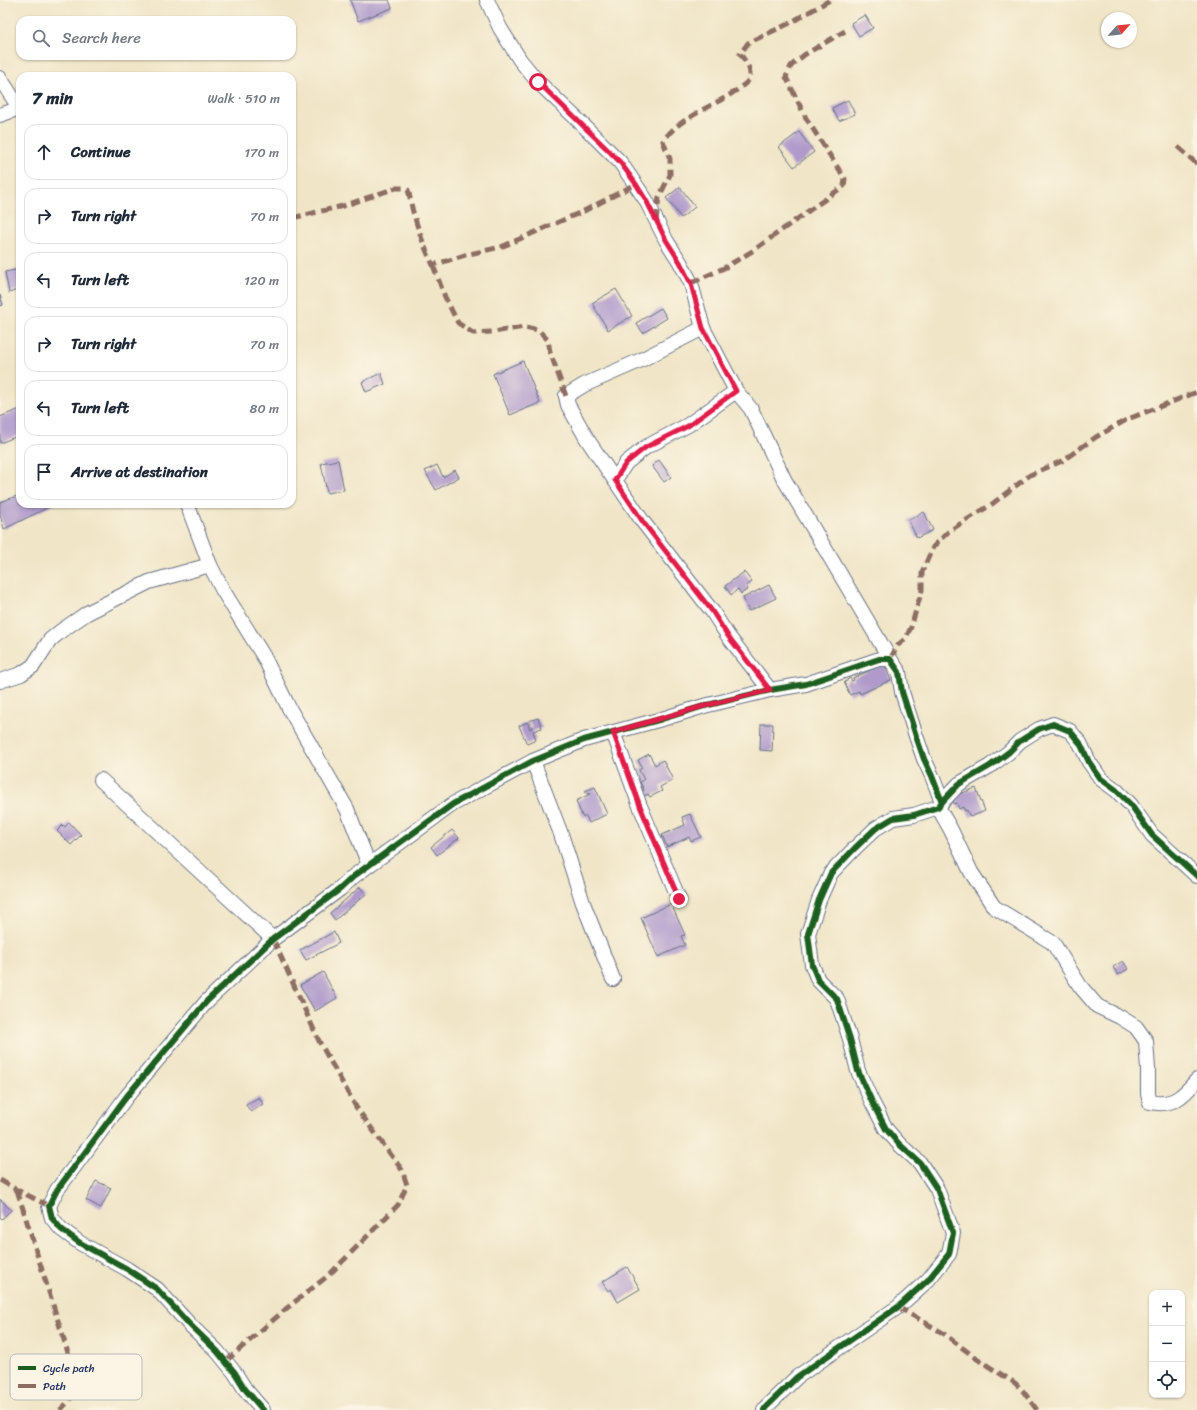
<!DOCTYPE html>
<html lang="en">
<head>
<meta charset="utf-8">
<style>
	body { margin:0; font-family:Sriracha,sans-serif; background:#f6f6f7; color:#1f2937 }
	.controls { position:absolute; right:12px; bottom:12px; display:grid; overflow:hidden; border-radius:8px; box-shadow:0 1px 3px #0004 }
	.controls button { width:36px; height:36px; display:grid; place-items:center; padding:0; border:0; border-bottom:1px solid #e0e1e3; background:#fff; color:#1f2937; font:20px sans-serif }
	.compass { position:absolute; left:1101px; top:12px; width:36px; height:36px; border-radius:50%; background:#fff; box-shadow:0 1px 3px #0004; rotate:63deg }
	.stop { position:absolute; width:12px; height:12px; margin:-9px; border:3px solid #e11d48; border-radius:50%; background:#fff }
	.stop.end { background:#e11d48; border-color:#fff; box-shadow:0 1px 4px #0008 }
	.list { margin:0; padding:0; list-style:none }
	h2 { display:flex; justify-content:space-between; align-items:center; height:52px; margin:0; padding:0 16px; font-size:17px }
	h2 small { font-size:13px; font-weight:400; color:#747a83 }
	.list li { display:grid; grid-template-columns:26px 1fr auto; gap:12px; align-items:center; box-sizing:border-box; height:56px; margin:0 8px 8px; padding:0 8px; border:1px solid #e0e1e3; border-radius:12px }
	.list b { display:block; font-size:15px; white-space:nowrap }
	.list em { font-size:13px; font-style:normal; color:#747a83 }
	.icon { flex:none; width:22px; height:22px; fill:none; stroke:currentColor; stroke-width:2; stroke-linecap:round; stroke-linejoin:round }
	.map { position:relative; flex:none; width:1197px; height:1410px; overflow:hidden }
	.search { position:absolute; background:#fff; box-shadow:0 1px 3px #0004; left:16px; top:16px; width:280px; height:44px; display:flex; align-items:center; gap:10px; box-sizing:border-box; padding:0 14px; border-radius:12px; color:#747a83; font-size:15px }
	.panel { position:absolute; background:#fff; box-shadow:0 1px 3px #0004; left:16px; top:72px; width:280px; height:436px; border-radius:12px }
	.map>svg:first-child { display:block }
	.building { fill:#af9acb }
	.lines { fill:none; stroke-linecap:round; stroke-linejoin:round }
	.minor-casing { stroke:#666f83; stroke-width:16 }
	.minor { stroke:#fff; stroke-width:14 }
	.quiet { stroke:#8d6e63; stroke-width:5; stroke-dasharray:10 5; stroke-linecap:butt }
	.cycleway-casing { stroke:#fcf5e5; stroke-width:8 }
	.cycleway { stroke:#1b5e20; stroke-width:6 }
	.route { stroke:#e11d48; stroke-width:5 }
	.key { fill:#fcf5e5; stroke:#b8babc; stroke-width:1 }
	.key-label { font-size:11px; fill:#1b2f5e }
</style>
</head>
<body>
<div class="map">
<svg width="1197" height="1410" viewBox="0 0 1197 1410">
	<rect width="100%" height="100%" fill="#fcf5e5"/>
	<filter id="ink" filterUnits="userSpaceOnUse"><feTurbulence type="fractalNoise" baseFrequency=".025" numOctaves="2"/><feDisplacementMap in="SourceGraphic" scale="8" xChannelSelector="R" yChannelSelector="G"/><feConvolveMatrix kernelMatrix="1 2 1 2 8 2 1 2 1" color-interpolation-filters="sRGB"/></filter>
	<filter id="wash" filterUnits="userSpaceOnUse"><feTurbulence type="fractalNoise" baseFrequency=".012" numOctaves="4" result="noise"/><feDisplacementMap in="SourceGraphic" scale="16" xChannelSelector="R" yChannelSelector="G"/><feGaussianBlur stdDeviation="0.9" result="paint"/><feColorMatrix in="noise" values="0 0 0 0 0 0 0 0 0 0 0 0 0 0 0 0 0 1.4 0 .05"/><feComposite in="paint" operator="in"/></filter>
	<g filter="url(#wash)">
		<rect width="100%" height="100%" fill="#f0e5c7"/>
		<g id="blocks">
			<g class="building">
				<polygon points="350,0 389,0 392,8 358,21"/>
				<polygon points="865,15 873,28 859,36 851,23"/>
				<polygon points="848,100 855,114 839,121 832,108"/>
				<polygon points="799,132 814,152 794,167 779,147"/>
				<polygon points="680,187 695,207 681,218 666,198"/>
				<polygon points="20,269 20,289 9,293 5,272"/>
				<polygon points="616,289 632,316 608,330 592,303"/>
				<polygon points="0,295 3,305 0,306"/>
				<polygon points="661,308 667,318 643,333 636,323"/>
				<polygon points="523,361 540,403 510,415 493,374"/>
				<polygon points="381,373 385,384 366,392 362,382"/>
				<polygon points="20,409 20,435 0,443 0,417"/>
				<polygon points="338,460 344,490 327,493 321,463"/>
				<polygon points="659,460 671,477 664,482 652,466"/>
				<polygon points="437,465 443,477 455,470 459,477 436,490 425,471"/>
				<polygon points="20,495 20,504 55,504 4,529 0,515 0,502"/>
				<polygon points="924,512 933,530 917,538 908,520"/>
				<polygon points="744,572 752,582 746,586 748,589 741,594 738,589 731,595 725,586"/>
				<polygon points="769,585 776,598 749,611 743,598"/>
				<polygon points="884,664 891,680 860,694 859,691 850,695 844,682 847,681 847,680 850,678 852,681 854,680 853,678"/>
				<polygon points="538,718 542,728 533,731 536,740 527,744 519,726 527,722 530,729 532,728 529,721"/>
				<polygon points="761,724 773,724 772,751 760,750"/>
				<polygon points="649,754 655,765 663,760 673,780 660,787 662,791 650,797 648,794 644,796 642,792 644,790 640,782 644,780 639,770 642,768 638,760"/>
				<polygon points="595,787 607,814 589,823 586,816 583,818 576,801 590,794 589,793 587,794 585,791"/>
				<polygon points="976,788 985,811 970,817 967,810 965,811 963,807 959,809 957,803 954,804 951,797"/>
				<polygon points="690,814 701,837 691,841 689,837 667,847 662,835 685,825 682,817"/>
				<polygon points="69,822 81,835 71,845 57,831 63,825 65,827"/>
				<polygon points="452,830 459,838 437,855 431,847"/>
				<polygon points="360,887 366,894 335,920 330,913"/>
				<polygon points="671,904 685,935 681,936 685,945 658,957 641,918"/>
				<polygon points="334,932 339,943 306,960 300,950"/>
				<polygon points="1123,961 1128,969 1118,975 1113,967"/>
				<polygon points="323,972 337,998 315,1011 300,985"/>
				<polygon points="259,1097 263,1104 251,1112 246,1105"/>
				<polygon points="96,1181 111,1188 101,1208 86,1200"/>
				<polygon points="0,1199 11,1210 2,1219 0,1217"/>
				<polygon points="627,1267 640,1289 618,1302 611,1289 608,1291 602,1282"/>
			</g>
		</g>
	</g>
	<g filter="url(#ink)">
		<use href="#blocks" fill-opacity="0" stroke="#666f83" stroke-width="1"/>
		<g class="lines">
			<g class="minor-casing">
				<g id="minor">
					<polyline points="487,0 500,28 520,60 538,82 578,120 620,162 646,200 666,240 680,262 691,283 703,328 724,368 736,391 751,409 784,479 890,659"/>
					<polyline points="0,78 20,109"/>
					<polyline points="0,115 20,108"/>
					<polyline points="703,328 639,361 584,385 566,396 568,405 587,439 643,522 712,611 728,636 770,690"/>
					<polyline points="615,480 626,463 646,447 688,425 736,391"/>
					<polyline points="187,504 210,565 222,589 264,657 289,708 347,809 369,865"/>
					<polyline points="0,681 21,674 33,666 50,640 61,631 87,613 149,582 210,565"/>
					<polyline points="613,732 640,806 679,899"/>
					<polyline points="533,761 561,834 583,903 613,979"/>
					<polyline points="101,780 273,939"/>
					<path d="M938,807l13,23 20,42 23,35 59,36 27,43 17,20 23,11 16,10 10,14 2,28v25l2,8c23,5 33,-6 47,-22"/>
					<polyline points="263,1410 245,1389 235,1373 217,1351 190,1325 157,1289 127,1269 80,1243 61,1229 52,1218 49,1206 57,1190 127,1096 207,1001 273,939 340,889 354,876 453,804 533,761 584,740 662,719 704,706 770,690 806,684 879,659 890,659 899,672 902,692 916,736 924,759 932,776 942,802"/>
					<polyline points="764,1410 766,1407 797,1377 898,1307 928,1280 949,1254 953,1233 937,1189 920,1163 899,1144 886,1129 872,1102 858,1071 850,1039 837,999 818,980 812,965 808,934 819,900 831,873 855,848 875,829 893,818 914,815 938,807 942,802 959,784 990,766 1009,752 1020,741 1039,729 1053,724 1070,731 1080,743 1089,762 1101,779 1116,790 1131,805 1152,835 1197,876"/>
				</g>
			</g>
			<use href="#minor" class="minor"/>
			<g class="quiet">
				<polyline points="1178,147 1197,164"/>
				<path d="M292,218l51,-12 53,-18h7l5,2c3,9 3,17 6,25 5,17 11,34 19,50l32,-10 36,-8 83,-36 52,-27"/>
				<path d="M656,221l3,-24 11,-22v-16l-7,-18c20,-29 63,-37 87,-62 1,-11 -3,-16 -10,-25l8,-11 40,-19 42,-24"/>
				<polyline points="433,265 445,297 458,323 473,333 493,332 525,327 538,330 548,340 550,352 566,396"/>
				<polyline points="691,283 724,268 754,250 814,207 844,186 845,179 806,118 786,77 791,66 804,55 845,31"/>
				<polyline points="890,659 898,645 906,638 911,627 922,590 922,572 933,547 949,531 992,504 1030,475 1062,461 1096,437 1128,419 1197,392"/>
				<polyline points="0,1180 17,1190 49,1206"/>
				<path d="M17,1190l58,185c0,18 -2,23 -15,35"/>
				<polyline points="898,1307 943,1333 977,1359 1015,1383 1023,1391 1037,1410"/>
				<polyline points="226,1361 287,1308 329,1275 398,1205 407,1185 402,1170 356,1107 319,1041 273,939"/>
			</g>
			<g class="cycleway-casing">
				<g id="cycleway">
					<polyline points="263,1410 245,1389 235,1373 217,1351 190,1325 157,1289 127,1269 80,1243 61,1229 52,1218 49,1206 57,1190 127,1096 207,1001 273,939 340,889 354,876 453,804 533,761 584,740 662,719 704,706 770,690 806,684 879,659 890,659 899,672 902,692 916,736 924,759 932,776 942,802"/>
					<polyline points="764,1410 766,1407 797,1377 898,1307 928,1280 949,1254 953,1233 937,1189 920,1163 899,1144 886,1129 872,1102 858,1071 850,1039 837,999 818,980 812,965 808,934 819,900 831,873 855,848 875,829 893,818 914,815 938,807 942,802 959,784 990,766 1009,752 1020,741 1039,729 1053,724 1070,731 1080,743 1089,762 1101,779 1116,790 1131,805 1152,835 1197,876"/>
				</g>
			</g>
			<use href="#cycleway" class="cycleway"/>
		</g>
	</g>
	<g class="lines" filter="url(#ink)">
		<polyline class="route" points="538,82 608,150 620,162 636,184 646,200 666,240 680,262 691,284 703,328 736,391 688,426 646,447 626,463 615,480 643,522 712,611 728,636 770,690 704,706 613,732 640,806 679,899"/>
	</g>
	<rect x="10" y="1354" width="132" height="46" rx="6" class="key"/>
	<rect x="18" y="1366" width="18" height="4" fill="#1b5e20"/>
	<rect x="18" y="1384" width="18" height="4" fill="#8d6e63"/>
	<g class="key-label">
		<text x="43" y="1372">Cycle path</text>
		<text x="43" y="1390">Path</text>
	</g>
</svg>
<div class="controls">
<button>+</button>
<button>−</button>
<button><svg class="icon" aria-label="locate" viewBox="0 0 24 24"><circle cx="12" cy="12" r="6"/><path d="M12 2v4M12 18v4M2 12h4M18 12h4"/></svg></button>
</div>
<svg class="compass" viewBox="-18 -18 36 36"><path d="M0-13l5 13h-10z" fill="#e53935"/><path d="M0 13l5-13h-10z" fill="#747a83"/></svg>
<div class="stop" style="left:538px;top:82px"></div>
<div class="stop end" style="left:679px;top:899px"></div>
<div class="search"><svg class="icon" aria-label="search" viewBox="0 0 24 24"><circle cx="10" cy="10" r="6"/><path d="M15 15l6 6"/></svg>Search here</div>
<section class="panel">
<h2>7 min<small>Walk · 510 m</small></h2>
<ul class="list">
<li><svg class="icon" aria-label="ahead" viewBox="0 0 24 24"><path d="M12 20V5M6 11l6-6 6 6"/></svg><div><b>Continue</b></div><em>170 m</em></li>
<li><svg class="icon" aria-label="right" viewBox="0 0 24 24"><path d="M7 20v-9h11M14 6l5 5-5 5"/></svg><div><b>Turn right</b></div><em>70 m</em></li>
<li><svg class="icon" aria-label="left" viewBox="0 0 24 24"><path d="M17 20v-9H6M10 6l-5 5 5 5"/></svg><div><b>Turn left</b></div><em>120 m</em></li>
<li><svg class="icon" aria-label="right" viewBox="0 0 24 24"><path d="M7 20v-9h11M14 6l5 5-5 5"/></svg><div><b>Turn right</b></div><em>70 m</em></li>
<li><svg class="icon" aria-label="left" viewBox="0 0 24 24"><path d="M17 20v-9H6M10 6l-5 5 5 5"/></svg><div><b>Turn left</b></div><em>80 m</em></li>
<li><svg class="icon" aria-label="arrive" viewBox="0 0 24 24"><path d="M6 21V4h12l-3 4 3 4H6"/></svg><div><b>Arrive at destination</b></div></li>
</ul>
</section>
</div>
</body>
</html>
